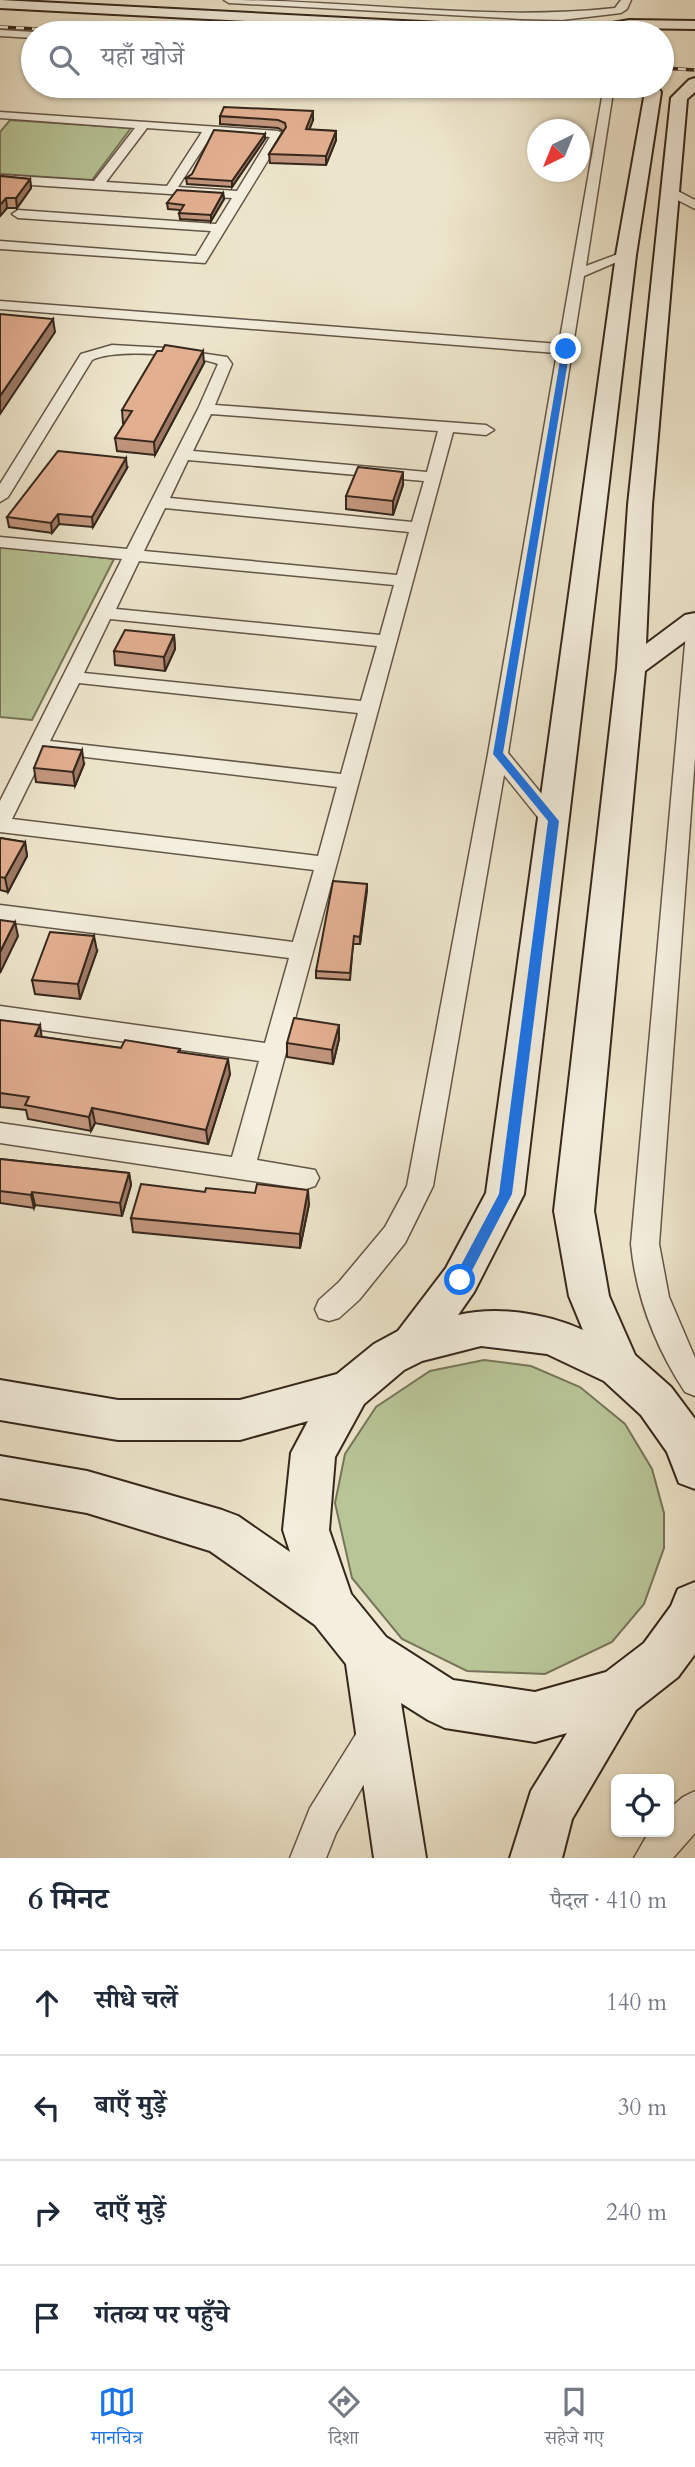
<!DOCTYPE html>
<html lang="hi">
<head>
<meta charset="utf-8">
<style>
	body { margin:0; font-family:Cardo,"Noto Serif Devanagari",serif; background:#f6f6f7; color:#1f2937 }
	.controls { position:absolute; right:21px; bottom:21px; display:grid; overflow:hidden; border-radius:10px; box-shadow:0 2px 5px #0004 }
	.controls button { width:63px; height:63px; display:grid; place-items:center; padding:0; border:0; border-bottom:2px solid #e0e1e3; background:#fff; color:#1f2937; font:35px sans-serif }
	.compass { position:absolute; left:527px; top:119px; width:63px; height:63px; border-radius:50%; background:#fff; box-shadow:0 2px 5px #0004; rotate:223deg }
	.stop { position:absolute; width:21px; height:21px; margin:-16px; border:5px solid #1a73e8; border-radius:50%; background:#fff }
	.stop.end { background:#1a73e8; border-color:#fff; box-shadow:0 2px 7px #0008 }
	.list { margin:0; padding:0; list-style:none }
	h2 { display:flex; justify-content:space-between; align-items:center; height:91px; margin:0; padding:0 28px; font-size:30px }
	h2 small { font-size:23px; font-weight:400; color:#747a83 }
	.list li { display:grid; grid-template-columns:46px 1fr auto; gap:21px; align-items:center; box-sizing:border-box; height:105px; padding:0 28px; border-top:2px solid #e0e1e3 }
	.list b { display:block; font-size:26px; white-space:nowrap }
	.list em { font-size:23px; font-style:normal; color:#747a83 }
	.icon { flex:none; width:38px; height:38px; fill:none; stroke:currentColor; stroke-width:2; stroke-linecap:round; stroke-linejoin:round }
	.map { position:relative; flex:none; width:695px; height:1858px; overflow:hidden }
	.search { position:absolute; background:#fff; box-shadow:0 2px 5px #0004; left:21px; right:21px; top:21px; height:77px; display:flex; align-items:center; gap:18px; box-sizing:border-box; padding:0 24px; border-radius:38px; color:#747a83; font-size:26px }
	.sheet { height:511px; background:#fff }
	nav { display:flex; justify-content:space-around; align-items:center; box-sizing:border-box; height:98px; border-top:2px solid #e0e1e3; background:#fff; font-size:19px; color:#747a83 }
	nav a { display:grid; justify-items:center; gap:4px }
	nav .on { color:#1a73e8 }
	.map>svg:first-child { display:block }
	.green { fill:#b8c597; stroke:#77765a; stroke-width:2 }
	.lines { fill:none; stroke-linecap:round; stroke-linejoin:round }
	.street-casing { stroke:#645648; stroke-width:3 }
	.secondary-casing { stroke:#36271c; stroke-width:4 }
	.street { fill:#f3eedd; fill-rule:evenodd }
	.secondary { fill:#f3eedd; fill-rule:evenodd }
	.rail-casing { stroke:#36271c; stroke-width:3.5 }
	.rail { stroke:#f3eedd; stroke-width:2.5; stroke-dasharray:8; stroke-linecap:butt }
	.wall { fill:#c2967d; stroke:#36271c; stroke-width:2 }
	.shaded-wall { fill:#9e7a66; stroke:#36271c; stroke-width:2 }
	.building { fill:#e2af91; stroke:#36271c; stroke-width:2 }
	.route { fill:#1a73e8 }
</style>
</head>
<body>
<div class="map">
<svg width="695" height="1858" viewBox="0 0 695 1858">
	<rect width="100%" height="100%" fill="#ede5cb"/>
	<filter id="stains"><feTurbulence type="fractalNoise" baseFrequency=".00286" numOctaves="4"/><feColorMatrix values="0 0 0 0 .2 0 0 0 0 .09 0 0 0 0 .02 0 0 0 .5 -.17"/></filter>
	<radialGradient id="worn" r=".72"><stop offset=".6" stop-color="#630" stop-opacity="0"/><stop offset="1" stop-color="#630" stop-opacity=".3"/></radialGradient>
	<g class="green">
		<polygon points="10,120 131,128 92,180 0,174 0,132"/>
		<polygon points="0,547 114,559 32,720 0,717"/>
		<polygon points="484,1360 531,1366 580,1387 625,1424 652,1469 664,1513 664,1548 644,1604 612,1642 545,1674 467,1671 402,1639 352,1578 335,1503 345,1454 376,1407 430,1371"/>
	</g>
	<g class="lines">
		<g class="street-casing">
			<g id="street">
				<path d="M224,0c130,0 262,22 391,8l6,-8h10l-4,9 -6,4 -59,7 -40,-1 -293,-16z"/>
				<polygon points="0,30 33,32 37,33 33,33 33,38 0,36"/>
				<polygon points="604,86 614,86 586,266 626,251 633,255 584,276 508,753 564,821 561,826 545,826 504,775 433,1186 405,1243 359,1300 339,1318 329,1321 319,1318 315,1309 319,1300 339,1282 385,1227 407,1186 488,754 557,353 0,309 0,301 559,344"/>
				<path d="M0,112l278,19 6,3 -79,129 -205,-14v-8l196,15 15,-25 -193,-13 -6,-4 6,-4 198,14 16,-26 -232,-15v-8l94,6 41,-53 -135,-10zM147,128l55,4 -35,54 -61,-4zM213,133l57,4 -33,54 -59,-4z"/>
				<polygon points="670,187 695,200 695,209 666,194 664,191"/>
				<path d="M112,345l54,3 61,9 5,7 -17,41 271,20 8,5 -8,5 -33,-3 -196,728 58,10 4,8 -4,8 -9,3 -306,-46v-20l232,34 27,-96 -259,-37v-18l265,37 24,-85 -289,-37v-16l293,37 21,-72 -314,-38v-31l122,-242 -122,-12v-10l127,12 71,-140 20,-45c-27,-9 -100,-16 -126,-4l-84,137 -8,5v-18l81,-130zM211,414l227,17 -11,41 -234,-21zM188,460l236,21 -12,41 -242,-24zM165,508l244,24 -12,43 -253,-24zM139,561l255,24 -14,50 -264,-26zM110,619l267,27 -16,55 -277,-28zM79,683l279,30 -17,61 -291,-33zM45,752l7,1 285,34 -19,69 -306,-37z"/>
				<path d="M695,627v130l-36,487 10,53 26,61v38l-10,-4c-29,-44 -49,-95 -54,-148l55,-611z"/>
				<polygon points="375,1718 387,1723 392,1735 336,1833 326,1858 290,1858 310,1808 363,1723"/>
				<polygon points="695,1791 695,1833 673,1858 634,1858 649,1832 669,1832 669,1809 683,1797"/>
			</g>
		</g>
		<g class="secondary-casing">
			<g id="secondary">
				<polygon points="0,0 499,26 591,27 629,20 695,21 695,29 629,28 605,33 477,33 0,8"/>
				<path d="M695,78v14l-8,7 -35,406 -6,139 39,-29 10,-2v21l-50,37 -51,540 15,85 26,59 36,32 24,32v70l-16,-6 -12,-31 -26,-37 -37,-34 -57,-27 -66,-8 -59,15 -18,9 -40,34 -29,53 -6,73 22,64 35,43 67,43 82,12 71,-20 38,-29 27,-37 7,-17 17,-7v72l-17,23 -42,33 -64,109 -10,39h-52l21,-67 36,-58 -32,9 -90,-14 -17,-8 -27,-17 25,155h-52l-28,-194 -31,-39 -105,-74 -123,-38 -87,-15v-42l87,15 135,39 16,6 52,36 -7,-22 8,-77 17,-32 -68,19h-122l-118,-20v-40l118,20h122l97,-26 37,-30 24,-13 48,-63 40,-75 130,-938 29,-163 -4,-6h16l4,6 -25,163 -112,939 -50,98 -16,23c40,-9 87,-2 125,15l-14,-34 -15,-85 63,-543 11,-163 43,-407 18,-18z"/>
			</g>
		</g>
		<use href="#street" class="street"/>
		<use href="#secondary" class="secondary"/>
		<g class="rail-casing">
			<g id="rail">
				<polyline points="0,27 111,33"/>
				<polyline points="662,68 695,70"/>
			</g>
		</g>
		<use href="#rail" class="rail"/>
	</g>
	<g class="wall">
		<polygon points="220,116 313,120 309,130 336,131 336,140 326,165 270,163 269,154 283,131 278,128 220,124"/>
		<polygon points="265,139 232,187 187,184 186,178"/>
		<polygon points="0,176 30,179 31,188 17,208 7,208 0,216"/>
		<polygon points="223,193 224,199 211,221 180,219 179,213 181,210 168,209 167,203"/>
		<polygon points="204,363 155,455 117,451 115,438 125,423 123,423 122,410"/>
		<polygon points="127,468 93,527 59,524 52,533 9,527 7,517"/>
		<polygon points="403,485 393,515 346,509 346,496"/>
		<polygon points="174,635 175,649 165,671 115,665 114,651"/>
		<polygon points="84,764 75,786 36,782 34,768"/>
		<polygon points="0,838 25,842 27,856 8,892 0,890"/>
		<polygon points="367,884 360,944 353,944 350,980 316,978 316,971"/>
		<polygon points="97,951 80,999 35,994 32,980"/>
		<polygon points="0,1020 42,1037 121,1048 180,1049 180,1053 230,1074 208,1144 95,1123 91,1131 28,1119 26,1110 0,1107"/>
		<polygon points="339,1039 333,1064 287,1057 287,1043"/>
		<polygon points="0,1159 129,1173 131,1185 122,1216 35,1205 34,1208 0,1203"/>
		<polygon points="205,1192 309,1204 300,1248 133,1232 131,1218"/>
	</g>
	<g class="shaded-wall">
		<polygon points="313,111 313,120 306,138 306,129"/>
		<polygon points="336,131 336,140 326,165 326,156"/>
		<polygon points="265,134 265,139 232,187 232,181"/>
		<polygon points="30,179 31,188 17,208 16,198"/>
		<polygon points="223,193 224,199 211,221 211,215"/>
		<polygon points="6,198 7,208 0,216 0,205"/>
		<polygon points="53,319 55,332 0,414 0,396"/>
		<polygon points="203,351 204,363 155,455 154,442"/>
		<polygon points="126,458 127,468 93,527 92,517"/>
		<polygon points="403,472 403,485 393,515 393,501"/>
		<polygon points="58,514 59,524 52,533 51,523"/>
		<polygon points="174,635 175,649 165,671 164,657"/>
		<polygon points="82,750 84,764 75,786 73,772"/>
		<polygon points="25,842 27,856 8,892 5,878"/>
		<polygon points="367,884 367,891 360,944 360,937"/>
		<polygon points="15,922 18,936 0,973 0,952"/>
		<polygon points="94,936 97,951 80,999 78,984"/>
		<polygon points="40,1025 42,1039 35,1036"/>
		<polygon points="339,1025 339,1039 333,1064 332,1050"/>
		<polygon points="228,1059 230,1074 208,1144 206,1130"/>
		<polygon points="92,1108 95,1123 91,1131 89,1117"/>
		<polygon points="129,1173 131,1185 122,1216 120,1203"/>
		<polygon points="308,1190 309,1204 300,1248 300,1234"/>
		<polygon points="32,1192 35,1205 34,1208 31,1195"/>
	</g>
	<g class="building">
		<polygon points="224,107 313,111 306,129 336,131 326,156 269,154 286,127 285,123 278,120 220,116"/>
		<polygon points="214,130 265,134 232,181 186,178 192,174"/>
		<polygon points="0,176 30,179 16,198 6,198 0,205"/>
		<polygon points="177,190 223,193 211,215 179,213 184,205 167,203"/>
		<polygon points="0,314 53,319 0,396"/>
		<polygon points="165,345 203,351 154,442 115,438 132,411 122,410 157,351 162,351"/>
		<polygon points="58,451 126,458 92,517 58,514 51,523 7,517"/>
		<polygon points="358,467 403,472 393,501 346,496"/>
		<polygon points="125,630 174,635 164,657 114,651"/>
		<polygon points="43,746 82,750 73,772 34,768"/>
		<polygon points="0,838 25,842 5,878 0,877"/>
		<polygon points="333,881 367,884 360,937 354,936 350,973 316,971"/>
		<polygon points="0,920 15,922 0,952"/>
		<polygon points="50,932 94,936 78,984 32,980"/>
		<polygon points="294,1018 339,1025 332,1050 287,1043"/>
		<polygon points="0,1020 40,1025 35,1036 121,1048 125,1040 180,1049 178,1052 228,1059 206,1130 92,1108 89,1117 25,1105 29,1097 0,1093"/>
		<polygon points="0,1159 129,1173 120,1203 32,1192 31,1195 0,1191"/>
		<polygon points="141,1184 205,1192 206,1188 255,1193 257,1184 308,1190 300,1234 131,1218"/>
	</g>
	<polygon class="route" points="566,347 570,349 503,753 559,821 512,1194 465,1284 460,1286 453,1280 499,1194 548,821 493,754 562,349"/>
	<rect width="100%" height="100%" filter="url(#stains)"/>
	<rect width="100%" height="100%" fill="url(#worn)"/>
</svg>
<div class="controls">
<button><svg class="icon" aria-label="locate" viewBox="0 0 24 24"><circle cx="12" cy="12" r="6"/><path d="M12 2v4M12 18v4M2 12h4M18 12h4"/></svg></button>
</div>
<svg class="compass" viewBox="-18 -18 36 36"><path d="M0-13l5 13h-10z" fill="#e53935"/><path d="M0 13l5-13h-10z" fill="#747a83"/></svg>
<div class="stop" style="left:460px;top:1280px"></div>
<div class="stop end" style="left:566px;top:349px"></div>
<div class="search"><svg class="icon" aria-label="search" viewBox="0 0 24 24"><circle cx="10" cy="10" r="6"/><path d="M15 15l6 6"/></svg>यहाँ खोजें</div>
</div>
<section class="sheet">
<h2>6 मिनट<small>पैदल · 410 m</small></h2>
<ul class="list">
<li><svg class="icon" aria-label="ahead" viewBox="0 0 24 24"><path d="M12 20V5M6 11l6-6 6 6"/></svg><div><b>सीधे चलें</b></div><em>140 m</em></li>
<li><svg class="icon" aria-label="left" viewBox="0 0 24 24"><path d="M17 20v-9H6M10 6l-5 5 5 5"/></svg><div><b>बाएँ मुड़ें</b></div><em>30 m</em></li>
<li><svg class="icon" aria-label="right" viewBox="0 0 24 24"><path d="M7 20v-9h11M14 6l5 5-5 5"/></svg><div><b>दाएँ मुड़ें</b></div><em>240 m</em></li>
<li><svg class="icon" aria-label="arrive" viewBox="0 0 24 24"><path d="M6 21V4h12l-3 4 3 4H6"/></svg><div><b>गंतव्य पर पहुँचे</b></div></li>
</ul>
</section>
<nav>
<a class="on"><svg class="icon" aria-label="map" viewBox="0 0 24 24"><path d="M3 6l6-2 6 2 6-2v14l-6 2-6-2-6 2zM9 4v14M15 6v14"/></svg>मानचित्र</a>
<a><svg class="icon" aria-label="directions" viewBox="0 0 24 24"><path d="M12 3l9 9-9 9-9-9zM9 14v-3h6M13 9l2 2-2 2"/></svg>दिशा</a>
<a><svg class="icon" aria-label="saved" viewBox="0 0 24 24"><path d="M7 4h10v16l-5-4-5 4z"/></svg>सहेजे गए</a>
</nav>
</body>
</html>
